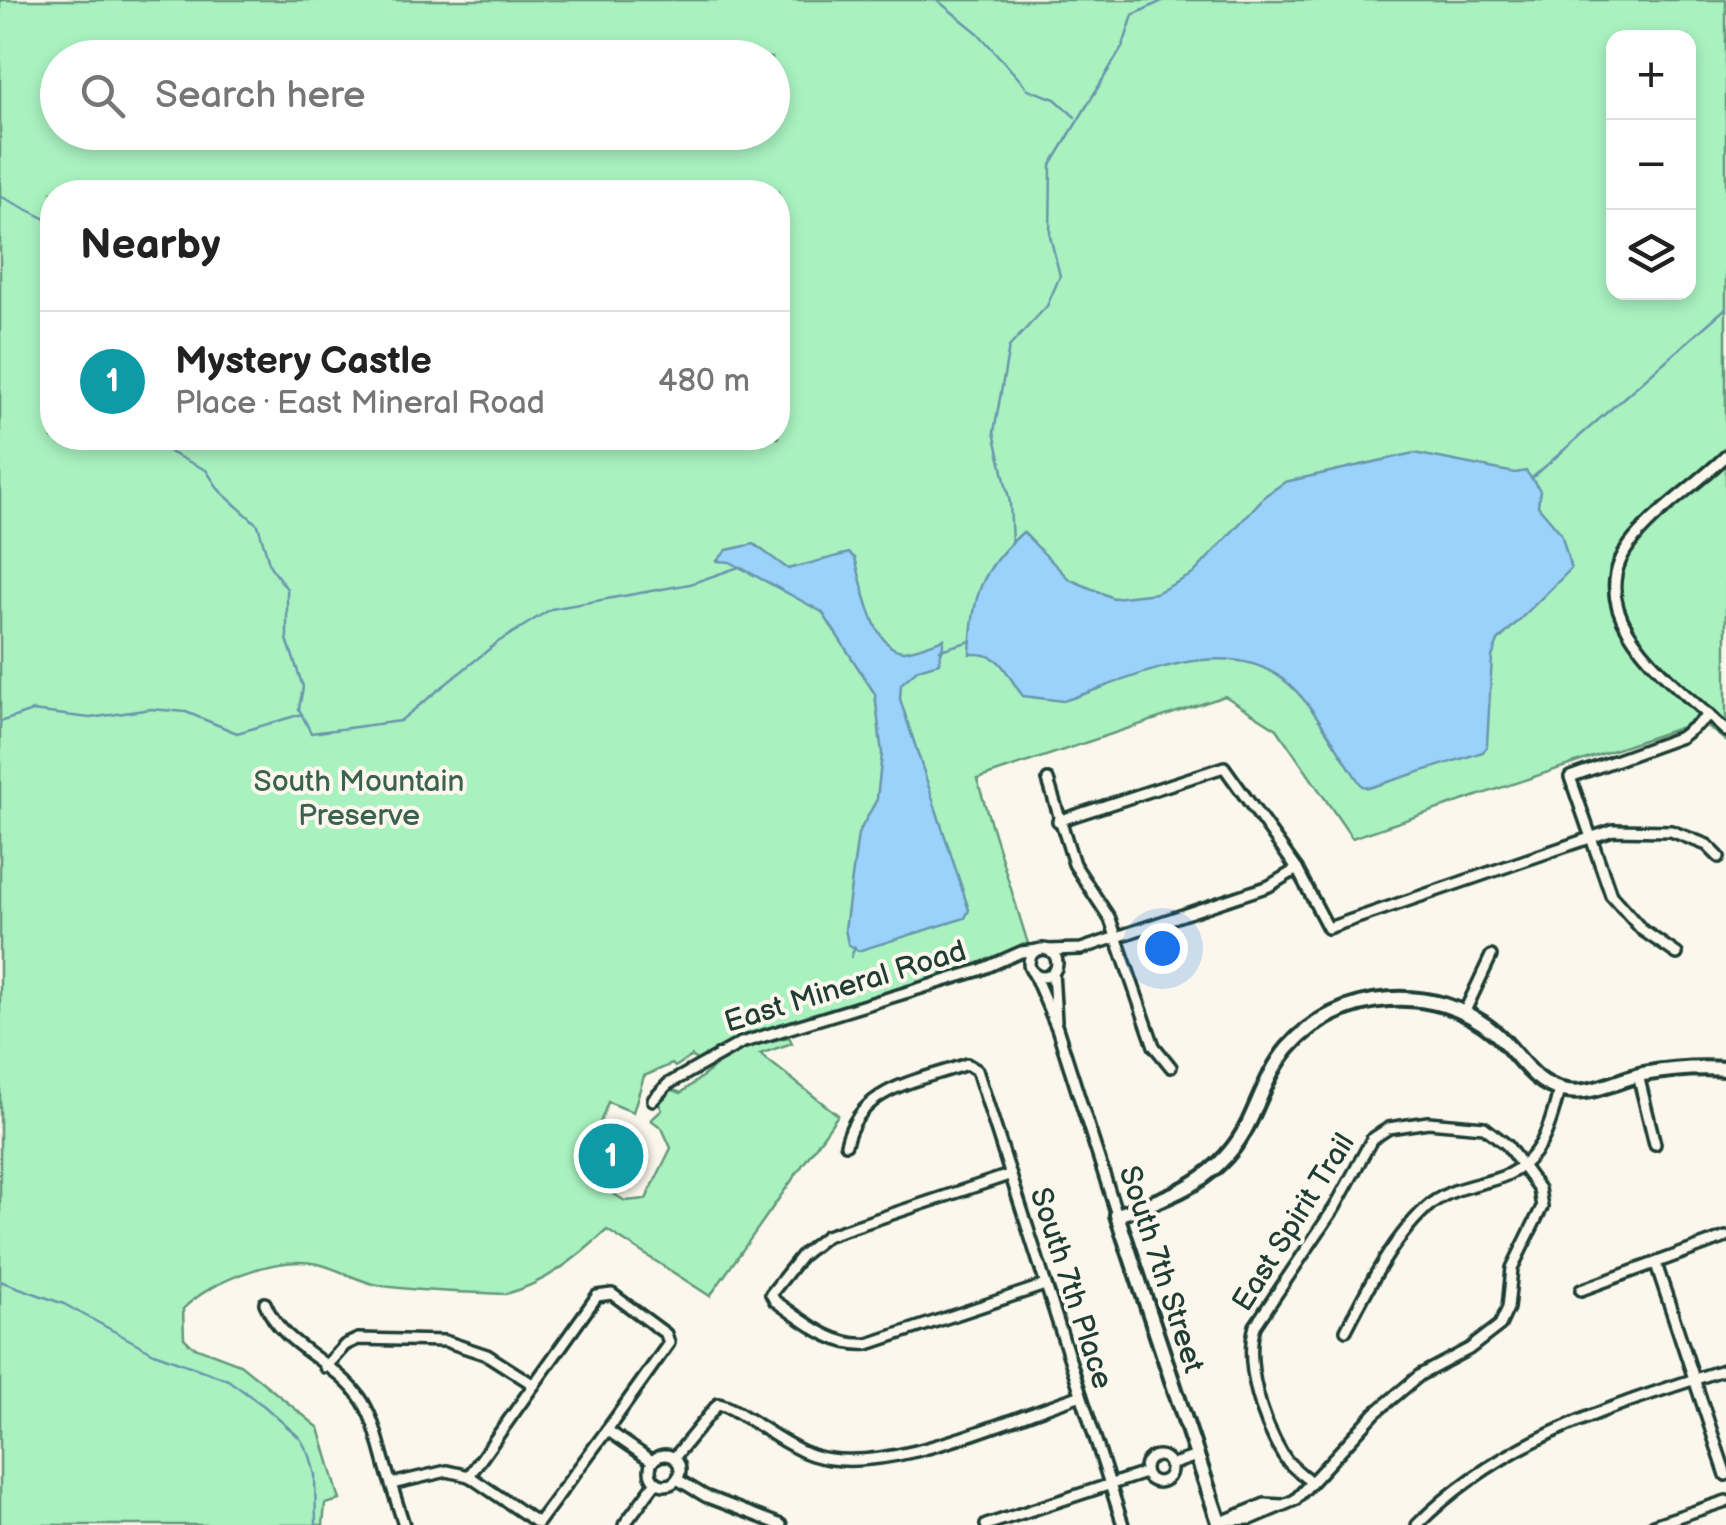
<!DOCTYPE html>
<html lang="en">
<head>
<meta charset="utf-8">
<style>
	body { margin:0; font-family:"Balsamiq Sans",sans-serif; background:#f6f6f6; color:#222 }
	.controls { position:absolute; right:30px; top:30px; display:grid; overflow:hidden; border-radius:20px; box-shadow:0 5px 15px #0003 }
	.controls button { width:90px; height:90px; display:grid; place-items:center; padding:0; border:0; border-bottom:2px solid #e0e0e0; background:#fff; color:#222; font:50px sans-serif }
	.you { position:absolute; left:1162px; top:948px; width:35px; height:35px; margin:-25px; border:8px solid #fff; border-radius:50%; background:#1a73e8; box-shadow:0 0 0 15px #1a73e833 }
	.badge { display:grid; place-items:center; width:65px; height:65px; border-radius:50%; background:#1f3d34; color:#fff; font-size:32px; font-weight:700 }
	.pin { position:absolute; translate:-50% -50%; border:5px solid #fff; box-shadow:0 2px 10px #0006 }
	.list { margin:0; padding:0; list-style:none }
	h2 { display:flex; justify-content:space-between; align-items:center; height:130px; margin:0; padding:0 40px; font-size:42px }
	h2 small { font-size:32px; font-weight:400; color:#767676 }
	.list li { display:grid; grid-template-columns:65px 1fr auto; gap:30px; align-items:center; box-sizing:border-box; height:140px; padding:0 40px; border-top:2px solid #e0e0e0 }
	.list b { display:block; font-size:38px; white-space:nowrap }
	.list p { margin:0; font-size:32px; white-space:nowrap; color:#767676 }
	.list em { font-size:32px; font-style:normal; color:#767676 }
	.icon { flex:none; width:55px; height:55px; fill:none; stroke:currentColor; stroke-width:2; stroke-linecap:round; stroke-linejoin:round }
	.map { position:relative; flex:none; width:1726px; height:1525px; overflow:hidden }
	.search { position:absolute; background:#fff; box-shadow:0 5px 15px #0003; left:40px; top:40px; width:750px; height:110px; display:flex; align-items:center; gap:25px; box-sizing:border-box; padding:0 35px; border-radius:55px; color:#767676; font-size:38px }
	.panel { position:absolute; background:#fff; box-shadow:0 5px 15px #0003; left:40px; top:180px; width:750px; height:270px; border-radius:40px }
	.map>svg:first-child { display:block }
	.green { fill:#a9f2c0; stroke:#64987a; stroke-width:2.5; fill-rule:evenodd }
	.water { fill:#9bd2fa; stroke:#6996ab; stroke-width:2.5 }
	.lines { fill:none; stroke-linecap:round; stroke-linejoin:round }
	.stream { stroke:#6996ab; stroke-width:2.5 }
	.street-casing { stroke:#1f3d34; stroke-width:16 }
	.secondary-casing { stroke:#1f3d34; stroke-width:20 }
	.street { stroke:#fbf7ec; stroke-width:9 }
	.secondary { stroke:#fbf7ec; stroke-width:12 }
	.labels { text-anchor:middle; stroke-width:8; stroke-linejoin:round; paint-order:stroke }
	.park-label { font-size:30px; fill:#3b6150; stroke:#fbf7ec }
	.street-label { font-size:30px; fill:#1f3d34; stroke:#fbf7ec }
</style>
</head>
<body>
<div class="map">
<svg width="1726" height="1525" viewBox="0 0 1726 1525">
	<rect width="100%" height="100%" fill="#fbf7ec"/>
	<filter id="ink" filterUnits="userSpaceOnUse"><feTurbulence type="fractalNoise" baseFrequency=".01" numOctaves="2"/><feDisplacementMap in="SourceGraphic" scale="20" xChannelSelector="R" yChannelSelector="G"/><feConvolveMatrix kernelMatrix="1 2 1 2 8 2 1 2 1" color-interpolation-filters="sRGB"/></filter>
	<g filter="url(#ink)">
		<path class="green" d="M0,0h1726v741l-26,-20 -348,117 -75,-109 -52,-33 -248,83 52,168 -279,89 -53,25 -5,-5 -17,11 -3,-3 -28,12 -11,36 -25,-10 -27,71 44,28 21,-2 25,-51 -9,-20 -11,-8 11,-10 -4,-8 13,-13 10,4 35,-27 -2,-5 21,-11 54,-13 3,6 -32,11 78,61 -128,181 -103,-66c-30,28 -61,53 -101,64 -41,-2 -83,-2 -123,-8 -23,-3 -43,-17 -65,-22 -40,-9 -108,17 -135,45l1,29 8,8 48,18 79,64 21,72 -15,4 -2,21h-323zM1614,38h74v254h-74zM58,58h714v74h-714zM52,192h726v246h-726z"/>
		<g class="water">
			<path d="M1414,453l101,20 11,-2 14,19 -2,16 23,27 10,36 -73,72 -6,16 -5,88 -4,7 -114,36 -7,-2c-23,-32 -44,-75 -72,-101 -63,-57 -159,-5 -227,16l-40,-5c-19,-23 -19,-44 -53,-42 2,-57 10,-84 53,-122l46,47 44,19 43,-5 37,-19 73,-79 19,-13z"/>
			<path d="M754,544l34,25 61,-16 6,5c7,23 18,95 50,93 13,-2 27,-8 39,-12l-5,24 -21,6 -17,15 -1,15 69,211 -4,8 -107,33 -10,-7 -3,-15 13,-95 19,-35 5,-45 -7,-60 -53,-82 -92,-50 -13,-1 10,-11z"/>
		</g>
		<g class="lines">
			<g class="stream">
				<polyline points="937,0 978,33 1028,89 1055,99 1075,117"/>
				<polyline points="0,196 52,222"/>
				<polyline points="157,438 171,453 206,470 220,491 258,525 270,566 287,589 287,639 303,687 299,709 311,733 400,721 498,642 551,609 690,584 739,567"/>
				<polyline points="1532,478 1726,308"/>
				<polyline points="1012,543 1010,503 994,432 1009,347 1047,306 1060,276 1050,236 1051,165 1123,46 1133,15 1164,0"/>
				<polyline points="940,650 971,641"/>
				<polyline points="0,722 32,711 90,718 151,709 186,712 237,733 302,714"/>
				<polyline points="851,957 855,947"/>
				<polyline points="0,1281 64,1304 154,1353 228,1380 264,1406 300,1438 310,1456 315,1475 316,1525"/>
			</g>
			<g class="street-casing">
				<g id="street">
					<path d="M1726,456c-29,28 -66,52 -92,83 -63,75 44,146 92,192"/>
					<polyline points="1048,780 1074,864 1110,919 1154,1046 1171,1067"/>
					<polyline points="1058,821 1224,767 1297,869 1328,928 1613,830 1671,831 1707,845 1719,857"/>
					<circle cx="1043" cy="963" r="14"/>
					<polyline points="1047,950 1081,949 1269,886 1297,869"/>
					<polyline points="1677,954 1642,930 1611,895 1570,777 1681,737 1709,715"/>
					<polyline points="1033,972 1057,1028 1117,1215"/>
					<polyline points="1053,972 1056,1021"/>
					<polyline points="1464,1013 1491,956"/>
					<polyline points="1638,1075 1655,1144"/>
					<polyline points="653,1100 668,1084 741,1043 980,970 1021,952 1039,950"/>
					<path d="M846,1144c14,-58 71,-62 121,-80l10,6 146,455"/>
					<path d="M1009,1175l-183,61 -25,20 -30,38 4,7c28,19 57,46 93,43l177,-59"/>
					<polyline points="1656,1264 1726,1475"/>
					<polyline points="1581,1290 1726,1237"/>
					<path d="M265,1303c18,46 73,58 98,99 14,23 19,57 28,82l56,-13 22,5 128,-180 15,-2 54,40 3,9 -62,87 45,31"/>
					<path d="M1346,1330c21,-41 49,-97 86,-127 20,-15 41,-17 64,-24 43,-13 54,-50 63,-89"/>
					<polyline points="325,1367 345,1345 358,1339 445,1341 487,1355 534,1385"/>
					<circle cx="665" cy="1470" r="15"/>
					<circle cx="1158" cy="1469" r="13"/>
					<path d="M674,1458l44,-54c20,3 63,41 94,51 72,23 196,-36 267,-59"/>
					<polyline points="1170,1465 1197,1456"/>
					<polyline points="469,1476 538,1523 607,1430"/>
					<polyline points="677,1479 705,1496 781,1525"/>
					<polyline points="391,1484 404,1525"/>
					<path d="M1228,1520l23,-1 44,-19 80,-87 45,-38 49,-26 31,-24 8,-17 4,-40 30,-61 -3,-18 -32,-44 -23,-18 -56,-5 -39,6 -17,11 -37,68 -80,119c-11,38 7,95 28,129 6,11 19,19 28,27"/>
					<polyline points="1224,1521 1265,1504 1282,1505"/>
					<polyline points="624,1525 656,1482"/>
					<polyline points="986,1525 1145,1473"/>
					<path d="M1417,1525c86,-87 196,-119 309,-156"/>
					<polyline points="1653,1525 1726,1501"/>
				</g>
			</g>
			<g class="secondary-casing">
				<path id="secondary" d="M1220,1525l-103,-310c57,-18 105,-37 132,-93 12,-25 21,-53 39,-74 51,-59 147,-66 206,-16 23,19 37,51 68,58 28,7 54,-10 81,-16 28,-5 54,-7 83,-5"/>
			</g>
			<use href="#street" class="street"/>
			<use href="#secondary" class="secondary"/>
		</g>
	</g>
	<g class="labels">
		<g class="park-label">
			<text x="359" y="791">South Mountain<tspan x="359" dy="34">Preserve</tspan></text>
		</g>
		<g class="street-label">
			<text transform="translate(845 986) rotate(-17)" y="10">East Mineral Road</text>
			<text transform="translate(1293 1222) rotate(-58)" y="10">East Spirit Trail</text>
			<text transform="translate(1162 1269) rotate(72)" y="10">South 7th Street</text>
			<text transform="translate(1072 1288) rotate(72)" y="10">South 7th Place</text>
		</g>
	</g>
</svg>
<div class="controls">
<button>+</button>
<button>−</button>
<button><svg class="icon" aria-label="layers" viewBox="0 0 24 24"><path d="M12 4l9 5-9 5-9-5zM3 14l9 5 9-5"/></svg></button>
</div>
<div class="you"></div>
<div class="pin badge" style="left:611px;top:1156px;background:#0f9aa8">1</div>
<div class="search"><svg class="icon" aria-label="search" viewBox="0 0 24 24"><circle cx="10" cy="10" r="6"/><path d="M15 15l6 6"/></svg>Search here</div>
<section class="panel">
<h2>Nearby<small></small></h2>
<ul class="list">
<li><span class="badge" style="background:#0f9aa8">1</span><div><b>Mystery Castle</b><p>Place · East Mineral Road</p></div><em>480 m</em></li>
</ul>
</section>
</div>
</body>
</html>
